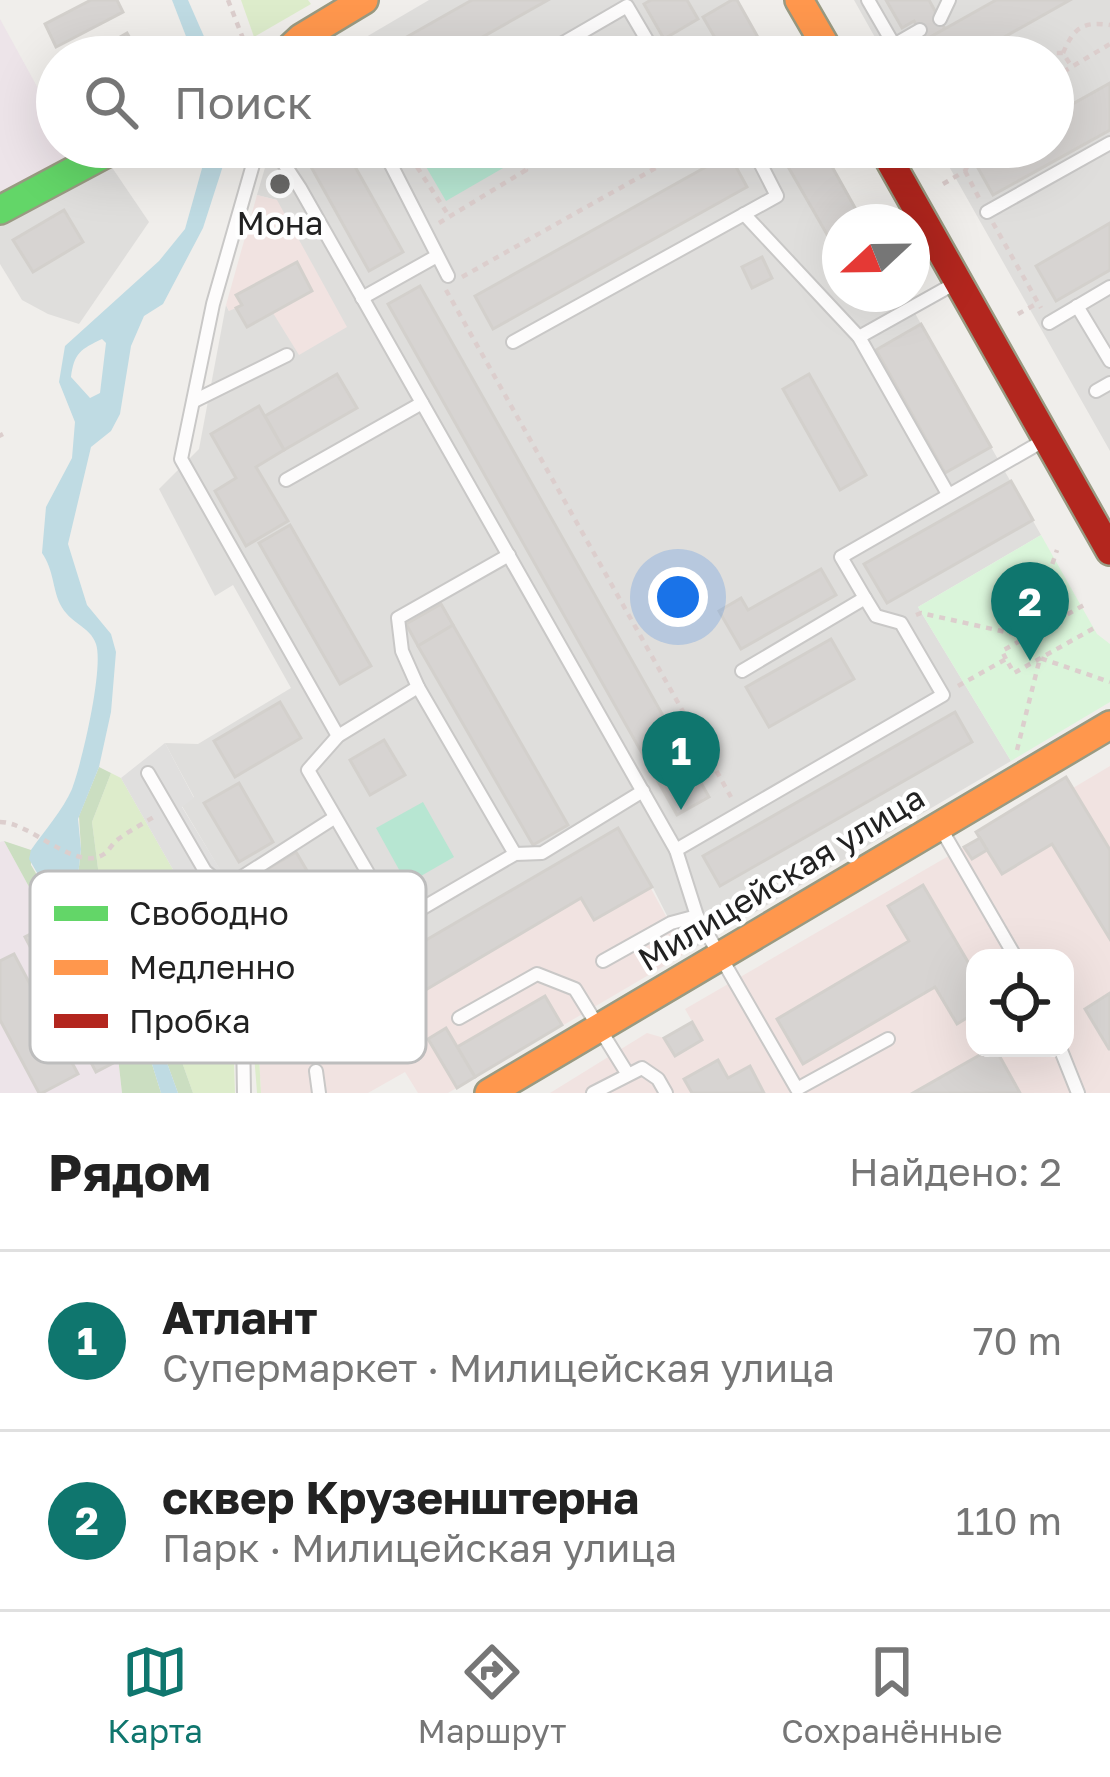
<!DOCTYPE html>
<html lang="ru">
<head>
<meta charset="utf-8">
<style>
	body { margin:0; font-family:"Golos Text",sans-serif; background:#f6f6f6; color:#222 }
	.controls { position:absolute; right:36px; bottom:36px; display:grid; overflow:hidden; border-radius:24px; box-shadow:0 12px 48px #0002 }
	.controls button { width:108px; height:108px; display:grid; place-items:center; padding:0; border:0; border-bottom:3px solid #e0e0e0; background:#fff; color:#222; font:60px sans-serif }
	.compass { position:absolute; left:822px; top:204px; width:108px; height:108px; border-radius:50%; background:#fff; box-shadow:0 12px 48px #0002; rotate:248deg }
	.you { position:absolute; left:678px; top:597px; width:42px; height:42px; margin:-30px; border:9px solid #fff; border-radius:50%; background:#1a73e8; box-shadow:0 0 0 18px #1a73e833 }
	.badge { display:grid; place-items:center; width:78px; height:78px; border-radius:50%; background:#0f766e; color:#fff; font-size:39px; font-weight:700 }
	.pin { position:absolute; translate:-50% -99px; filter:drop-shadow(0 3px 6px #0008) }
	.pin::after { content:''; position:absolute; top:63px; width:42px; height:36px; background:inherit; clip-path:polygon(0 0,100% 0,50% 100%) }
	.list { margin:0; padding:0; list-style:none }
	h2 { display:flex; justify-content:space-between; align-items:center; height:156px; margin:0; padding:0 48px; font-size:51px }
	h2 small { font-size:39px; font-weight:400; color:#767676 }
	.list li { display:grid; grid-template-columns:78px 1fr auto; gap:36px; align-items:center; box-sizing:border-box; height:180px; padding:0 48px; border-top:3px solid #e0e0e0 }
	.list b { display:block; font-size:45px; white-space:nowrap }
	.list p { margin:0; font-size:39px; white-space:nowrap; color:#767676 }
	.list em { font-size:39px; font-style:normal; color:#767676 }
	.icon { flex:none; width:66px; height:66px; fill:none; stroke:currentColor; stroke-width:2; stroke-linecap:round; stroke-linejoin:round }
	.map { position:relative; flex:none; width:1110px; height:1093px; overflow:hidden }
	.search { position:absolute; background:#fff; box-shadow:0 12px 48px #0002; left:36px; right:36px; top:36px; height:132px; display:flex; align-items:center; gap:30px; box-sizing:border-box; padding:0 42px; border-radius:66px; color:#767676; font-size:45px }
	.sheet { height:516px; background:#fff }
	nav { display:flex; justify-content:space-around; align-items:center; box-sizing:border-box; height:168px; border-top:3px solid #e0e0e0; background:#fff; font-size:33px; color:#767676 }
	nav a { display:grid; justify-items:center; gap:6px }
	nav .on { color:#0f766e }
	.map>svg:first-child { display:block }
	.residential { fill:#dfdedc }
	.commercial { fill:#f1e3e1; fill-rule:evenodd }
	.industrial { fill:#ede4e9 }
	.grass { fill:#ddeccb }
	.forest { fill:#cbdec1 }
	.park { fill:#daf5da }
	.pitch { fill:#b7e6d2 }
	.parking { fill:#e0dfde }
	.water { fill:#bfdbe3; fill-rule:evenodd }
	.building { fill:#d7d4d2; stroke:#d3d0cc; stroke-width:3 }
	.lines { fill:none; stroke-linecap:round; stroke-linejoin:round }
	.lane-casing { stroke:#c9c8c7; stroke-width:16 }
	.fast-casing { stroke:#999a82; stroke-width:32 }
	.slow-casing { stroke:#999a82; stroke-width:32 }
	.jam-casing { stroke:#999a82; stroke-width:32 }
	.path { stroke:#dccecd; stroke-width:4.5; stroke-dasharray:6 6; stroke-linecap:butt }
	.lane { stroke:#fdfcfc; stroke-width:12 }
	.fast { stroke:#63d668; stroke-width:27 }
	.slow { stroke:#ff974d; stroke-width:27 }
	.jam { stroke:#b3261e; stroke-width:27 }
	.poi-dot { fill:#6a6968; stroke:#fff; stroke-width:4.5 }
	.labels { text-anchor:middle; stroke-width:9; stroke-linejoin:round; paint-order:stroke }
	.poi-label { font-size:33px; fill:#222; stroke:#fff }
	.street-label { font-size:33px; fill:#222; stroke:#fff }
	.key { fill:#fff; stroke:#bdbdbd; stroke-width:3 }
	.key-label { font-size:33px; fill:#222 }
</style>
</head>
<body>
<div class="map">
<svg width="1110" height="1093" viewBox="0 0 1110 1093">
	<rect width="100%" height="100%" fill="#f0eeeb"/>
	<g class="residential">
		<polygon points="429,0 737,0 769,57 332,57"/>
		<polygon points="854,0 1110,0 1110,451 938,147 1053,147 1053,57 886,57"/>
		<polygon points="271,147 820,147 863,222 840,222 840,294 904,294 1041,535 918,607 1011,761 686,953 652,886 575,902 390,1011 368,975 305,1010 245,900 229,885 182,806 194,797 165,743 198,744 291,688 233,585 215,596 159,489 199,449 226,305 229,311 277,200 257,195"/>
		<polygon points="111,166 149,222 79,324 48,314 22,300 0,264 0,221"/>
	</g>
	<g class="commercial">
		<polygon points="257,195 277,200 347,327 299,355 273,313 247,327 236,308 229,311 226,305"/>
		<path d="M1110,766v327h-560l97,-60 17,5 12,17 26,-16 -17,-30 279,-162 16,-9 -4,-6 90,-55 7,11zM975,958h90v90h-90z"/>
		<polygon points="618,828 686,953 448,1093 418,1093 405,1072 368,1093 261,1093 258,1037 368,974 390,1010 574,902 554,865"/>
	</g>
	<g class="industrial">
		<polygon points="0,19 57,123 57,147 70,147 75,156 0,198"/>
		<polygon points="4,841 117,1048 122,1093 0,1093 0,842"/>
	</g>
	<g class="grass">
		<polygon points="241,0 308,0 311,4 254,37"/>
		<polygon points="111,773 121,778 192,903 200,943 225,1004 250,997 233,1033 235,1093 193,1093 150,972 117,922 100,884 92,822"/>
		<path d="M294,990l11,20 -47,27 3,56h-4c-3,-50 -13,-74 37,-103z"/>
	</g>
	<g class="forest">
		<polygon points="99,767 111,773 92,822 100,884 117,922 150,972 193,1093 178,1093 143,997 121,974 76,893 81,849 79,816"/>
		<polygon points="4,841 31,850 31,865 110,997 143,1035 161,1093 122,1093 117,1048"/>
	</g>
	<polygon class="park" points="1041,535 1097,634 1110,644 1110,702 1011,761 918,607"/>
	<g class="pitch">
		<polygon points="457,147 501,147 510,164 446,201 425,165"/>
		<polygon points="423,802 454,857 407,884 376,828"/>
	</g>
	<polygon class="parking" points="165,743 194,798 182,807 221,871 213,891 192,903 121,778"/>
	<g class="water">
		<polygon points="172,0 188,0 213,57 194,57"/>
		<path d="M208,147h21l-26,81 -40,76 -19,12 -13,30 -11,68 -9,17 -20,16 -23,97 19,61 24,29 5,18 -5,60 -12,55 -21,52 3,30 -5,44 45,81 22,23 35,96h-17l-18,-58 -36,-42 -78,-134 2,-9c13,-19 32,-40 41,-61 10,-27 32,-121 24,-145 -6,-18 -26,-20 -36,-40 -8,-18 -6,-33 -18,-51l4,-46 26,-49 3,-36 -16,-40 6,-36 94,-85 26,-32zM102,339l4,4 -6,50 -10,5 -19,-21c3,-24 10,-28 31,-38z"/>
	</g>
	<g class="building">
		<polygon points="91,0 117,0 123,12 56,47 45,24"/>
		<polygon points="472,0 548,0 447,57 394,57 389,47"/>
		<polygon points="651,0 687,0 698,19 664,39 644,4"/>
		<polygon points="732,0 737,0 769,57 726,57 703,17"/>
		<polygon points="886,0 929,0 945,29 925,40 914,21 902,28"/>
		<polygon points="996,0 1070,0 969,57 935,57 925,40"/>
		<polygon points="127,33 141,57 85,57"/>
		<polygon points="386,43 394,57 360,57"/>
		<polygon points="1110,83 1110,130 993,195 973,159 995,147 1053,147 1053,115"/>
		<polygon points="300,147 344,147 403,252 369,271"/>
		<polygon points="786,147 821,147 863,222 840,222 840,257 779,151"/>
		<polygon points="729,154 747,187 493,329 475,296"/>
		<polygon points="64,210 83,242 33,272 13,240"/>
		<polygon points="1110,223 1110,270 1056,301 1036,266"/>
		<polygon points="762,257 772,278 752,288 742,267"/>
		<polygon points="297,262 312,291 247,327 236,308 242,305 236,295"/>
		<polygon points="420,286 709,797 677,815 388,304"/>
		<polygon points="921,324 991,447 945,473 876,350"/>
		<polygon points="337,374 357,408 284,450 265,416"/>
		<polygon points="809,374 866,475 840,490 783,389"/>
		<polygon points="259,406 284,450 256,467 288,521 246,546 215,491 236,478 211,434"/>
		<polygon points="1011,481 1033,520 887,603 864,564"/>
		<polygon points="290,525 371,666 340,684 259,543"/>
		<polygon points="821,569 836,595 741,649 719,611 741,598 748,610"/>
		<polygon points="441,604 453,625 418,646 406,624"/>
		<polygon points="453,625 568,825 533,845 418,646"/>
		<polygon points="831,639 854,679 769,727 746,687"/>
		<polygon points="280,702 301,738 235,777 214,741"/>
		<polygon points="955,712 972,742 720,886 703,856"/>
		<polygon points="384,740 405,775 370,795 350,760"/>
		<polygon points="1066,777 1110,850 1110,939 1052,844 1002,874 976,832"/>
		<polygon points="239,783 273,842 239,862 204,803"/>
		<polygon points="618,828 652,887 594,920 581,898 390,1011 368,974"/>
		<polygon points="980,838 987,850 972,859 964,847"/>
		<polygon points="296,852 368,974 331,996 259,874"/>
		<polygon points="923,885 975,974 975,1013 957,1024 935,987 803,1064 777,1019 909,941 888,906"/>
		<polygon points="44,927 115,1062 96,1072 25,937"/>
		<polygon points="14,954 78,1074 42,1093 39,1093 0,1020 0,961"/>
		<polygon points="1110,993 1110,1049 1109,1049 1085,1009"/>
		<polygon points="545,996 562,1025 475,1077 457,1047"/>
		<polygon points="692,1022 702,1040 675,1056 664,1038"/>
		<polygon points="446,1028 475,1077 457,1088 428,1039"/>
		<polygon points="995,1048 1020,1093 913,1093 992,1048"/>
		<polygon points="718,1060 728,1078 750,1066 764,1093 692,1093 684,1079"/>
	</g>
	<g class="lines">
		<g class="lane-casing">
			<g id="lane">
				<polyline points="868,0 894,45 920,30"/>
				<polyline points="940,19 949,0"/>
				<polyline points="539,57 627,6 657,57"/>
				<polyline points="678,57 696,47 701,57"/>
				<polyline points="258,147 213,304 181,459 338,736"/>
				<polyline points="273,147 300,188 676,850 697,916 797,1089 888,1039"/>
				<polyline points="382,147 448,276"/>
				<polyline points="987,212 1110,143"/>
				<polyline points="744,214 859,337 948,494"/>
				<polyline points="362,298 437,256"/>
				<polyline points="1077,306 1110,361"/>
				<polyline points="1049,323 1110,287"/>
				<polyline points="859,337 952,285"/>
				<polyline points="513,342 777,196 752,147"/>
				<polyline points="1096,391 1110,383"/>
				<polyline points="196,400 287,355"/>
				<polyline points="286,480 422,403"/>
				<polyline points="742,671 865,598 841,557 1043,441"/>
				<polyline points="418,687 402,651 398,618 509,555"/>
				<polyline points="148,773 205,871 217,881 231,884 278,975 243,1033 244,1093"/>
				<polyline points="940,827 1016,958"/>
				<polyline points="676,850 943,695 901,623 876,616 865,598"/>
				<polyline points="515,854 418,687 338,736 308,770 397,923 515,854 542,853 643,791"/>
				<polyline points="231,884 334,818"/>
				<polyline points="603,961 671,923 697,916"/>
				<polyline points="459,1018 537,974 575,989 627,1073"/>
				<polyline points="1060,1048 1078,1093"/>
				<polyline points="316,1071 319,1093"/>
				<polyline points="593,1093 642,1068 658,1079 666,1093"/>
			</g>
		</g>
		<g class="fast-casing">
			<polyline id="fast" points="0,210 118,147"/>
		</g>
		<g class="slow-casing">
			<g id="slow">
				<polyline points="799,0 832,57"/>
				<polyline points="286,52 301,38 364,0"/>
				<polyline points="489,1093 1110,725"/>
			</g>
		</g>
		<g class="jam-casing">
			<polyline id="jam" points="882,147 1110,551"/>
		</g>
		<g class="path">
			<polyline points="228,0 244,41 258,48"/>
			<path d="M1063,53c11,-25 19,-32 47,-28"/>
			<polyline points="1034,57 1040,53 1063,53 1072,67"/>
			<polyline points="1053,78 1110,44"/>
			<polyline points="404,147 449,216"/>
			<polyline points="965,171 979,198"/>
			<polyline points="943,184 965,171 977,147"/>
			<polyline points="439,223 526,170 512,147"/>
			<polyline points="993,223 1041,308"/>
			<polyline points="462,277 693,147"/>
			<polyline points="446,290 731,797"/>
			<polyline points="1018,314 1038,303"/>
			<polyline points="0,433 2,437"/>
			<polyline points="916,615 921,613 1028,637 1057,550"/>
			<polyline points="1022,641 1034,662"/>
			<polyline points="1006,659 1002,651 1084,605"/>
			<polyline points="958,686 1006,659 1014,673 1096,627"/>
			<polyline points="1017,750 1040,658 1110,682"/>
			<path d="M0,822c31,0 76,51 104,32 5,-3 8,-10 13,-14 12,-9 27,-17 40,-25"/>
		</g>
		<use href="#lane" class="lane"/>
		<use href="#fast" class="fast"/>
		<use href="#slow" class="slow"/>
		<use href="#jam" class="jam"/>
	</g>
	<circle class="poi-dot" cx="280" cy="184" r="12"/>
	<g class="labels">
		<g class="poi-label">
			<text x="280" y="235">Мона</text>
		</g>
		<g class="street-label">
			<text transform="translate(781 878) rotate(-31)" y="12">Милицейская улица</text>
		</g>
	</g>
	<rect x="30" y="871" width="396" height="192" rx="18" class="key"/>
	<rect x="54" y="906" width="54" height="15" fill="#63d668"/>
	<rect x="54" y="960" width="54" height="15" fill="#ff974d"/>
	<rect x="54" y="1014" width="54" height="14" fill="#b3261e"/>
	<g class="key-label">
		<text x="129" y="925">Свободно</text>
		<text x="129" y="979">Медленно</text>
		<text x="129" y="1033">Пробка</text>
	</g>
</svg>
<div class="controls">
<button><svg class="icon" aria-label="locate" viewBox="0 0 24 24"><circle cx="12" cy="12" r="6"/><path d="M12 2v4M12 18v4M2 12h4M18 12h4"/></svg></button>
</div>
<svg class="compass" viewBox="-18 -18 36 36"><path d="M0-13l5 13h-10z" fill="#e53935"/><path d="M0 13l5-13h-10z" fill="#767676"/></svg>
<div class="you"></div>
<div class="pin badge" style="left:681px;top:810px">1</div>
<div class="pin badge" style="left:1030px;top:661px">2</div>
<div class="search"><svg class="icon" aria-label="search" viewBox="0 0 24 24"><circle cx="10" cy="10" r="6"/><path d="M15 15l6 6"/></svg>Поиск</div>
</div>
<section class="sheet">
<h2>Рядом<small>Найдено: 2</small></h2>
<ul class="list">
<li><span class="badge">1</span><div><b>Атлант</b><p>Супермаркет · Милицейская улица</p></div><em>70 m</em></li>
<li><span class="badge">2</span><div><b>сквер Крузенштерна</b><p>Парк · Милицейская улица</p></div><em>110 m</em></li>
</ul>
</section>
<nav>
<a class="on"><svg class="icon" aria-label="map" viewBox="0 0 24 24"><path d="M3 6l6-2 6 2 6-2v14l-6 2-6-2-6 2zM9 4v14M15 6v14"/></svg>Карта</a>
<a><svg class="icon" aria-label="directions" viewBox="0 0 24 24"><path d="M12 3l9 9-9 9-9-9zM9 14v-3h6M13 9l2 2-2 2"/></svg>Маршрут</a>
<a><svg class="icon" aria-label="saved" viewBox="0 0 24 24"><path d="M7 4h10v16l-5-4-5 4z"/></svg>Сохранённые</a>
</nav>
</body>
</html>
